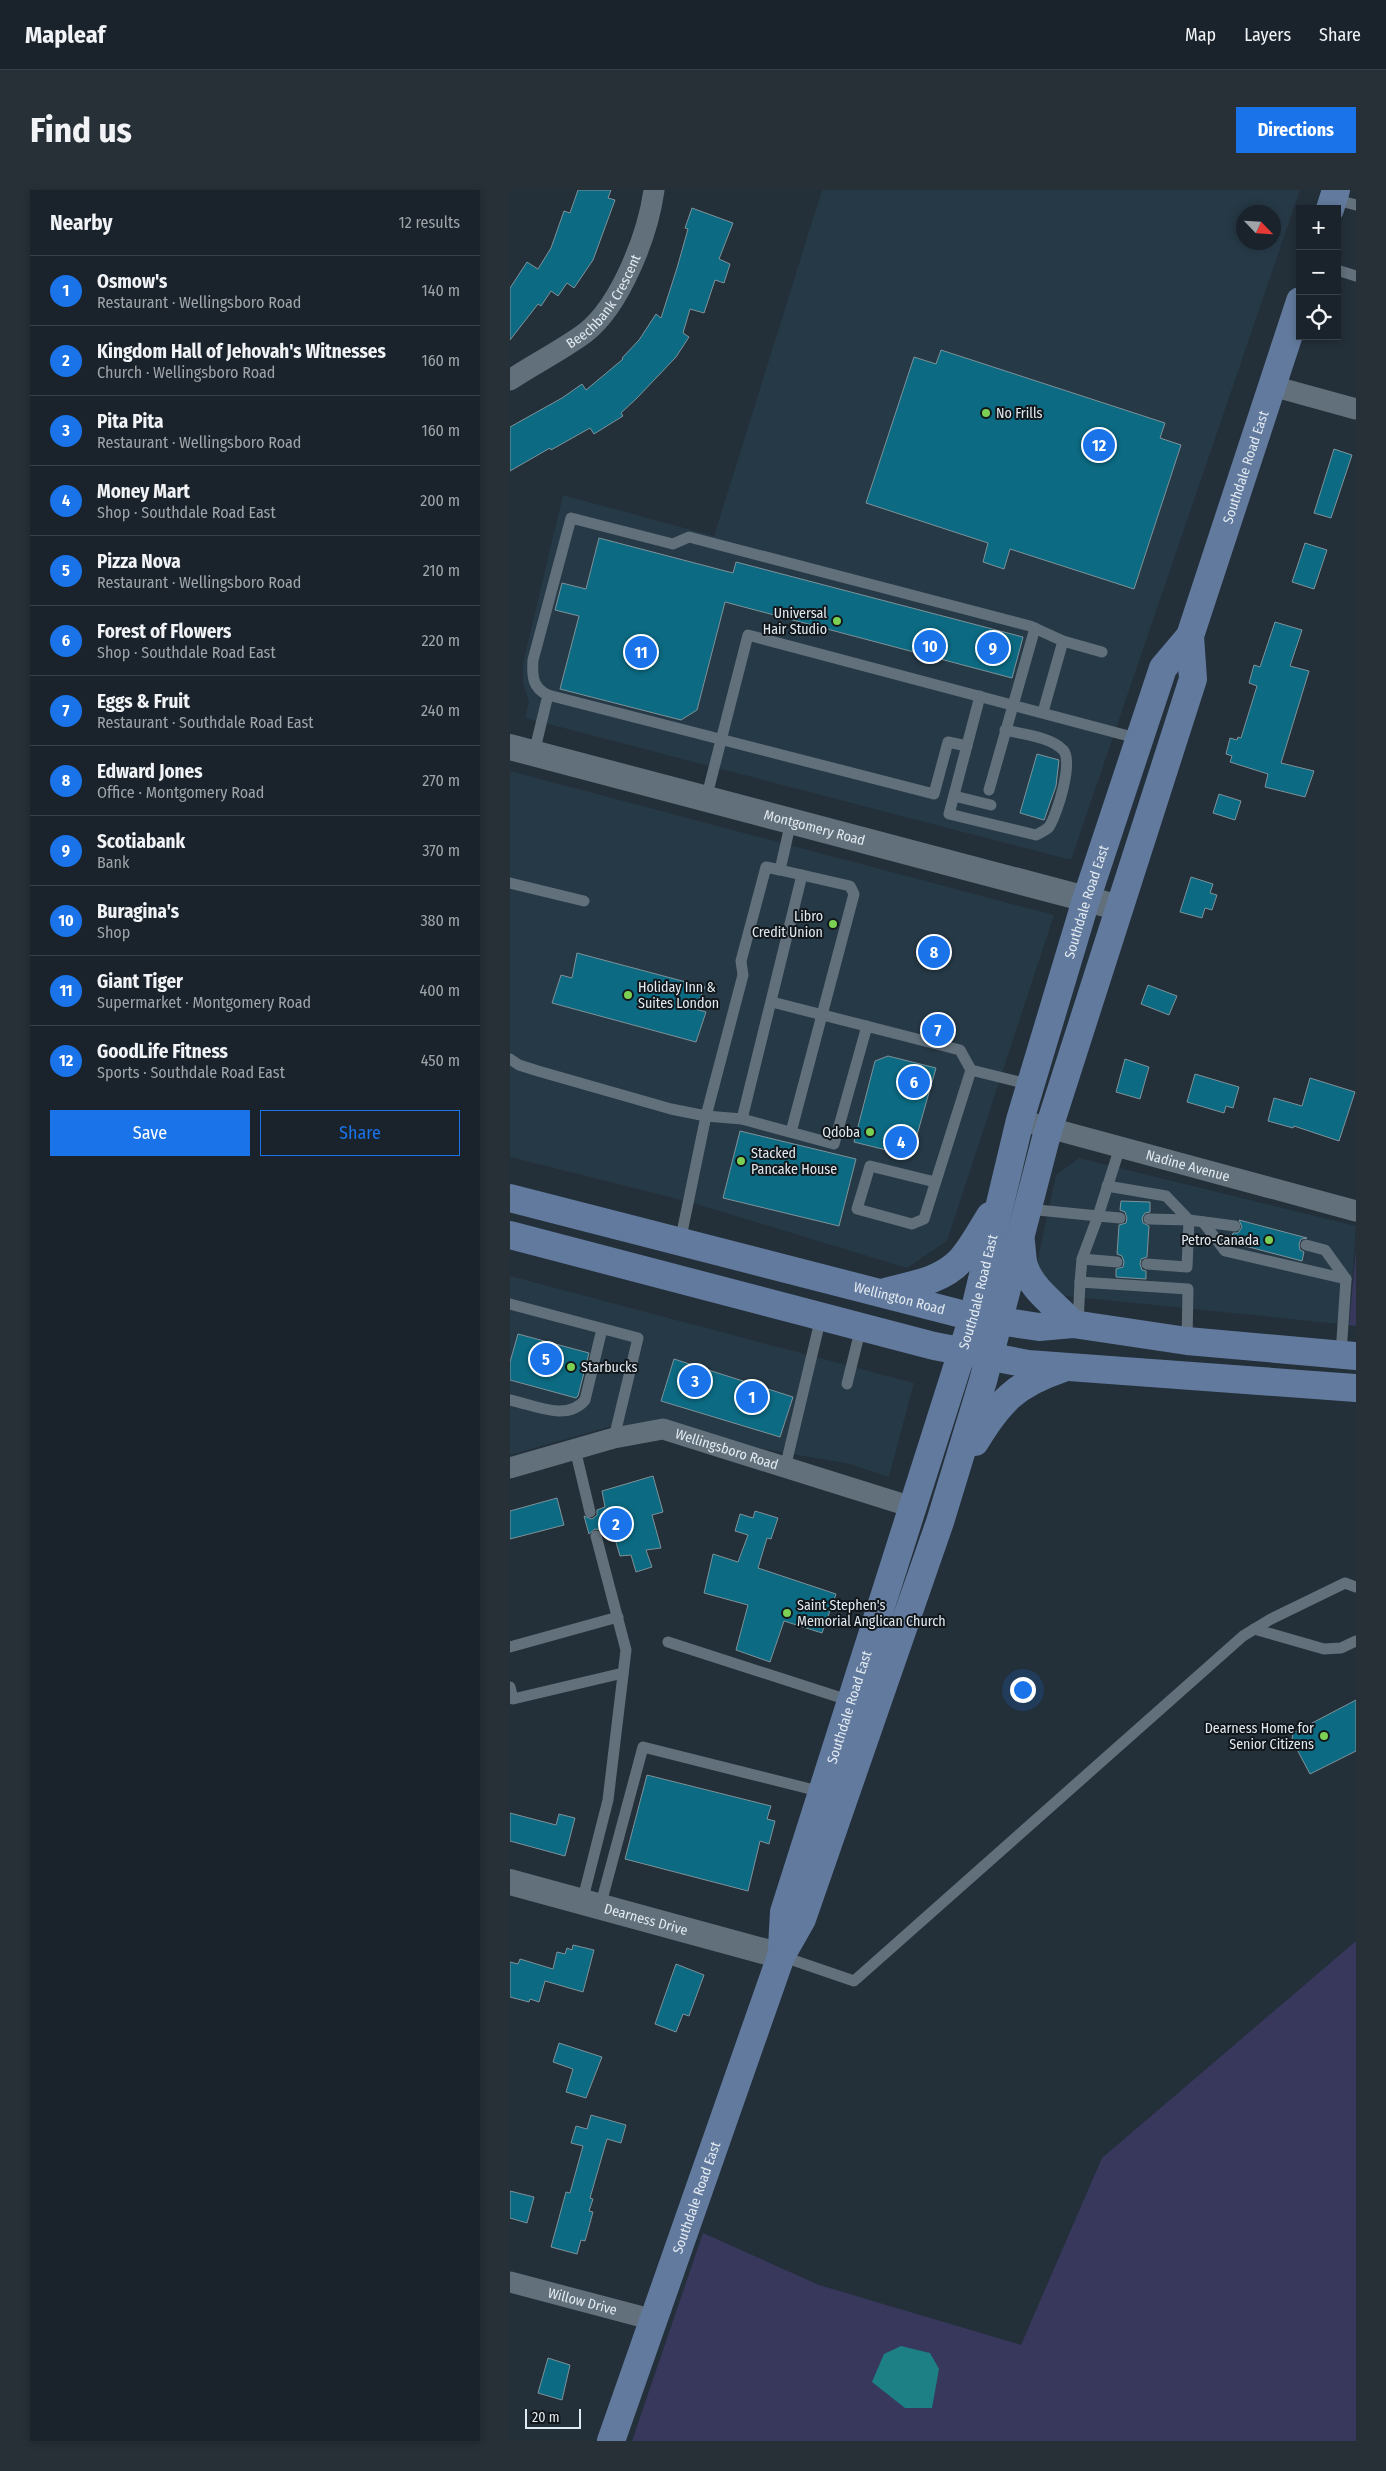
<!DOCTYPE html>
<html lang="en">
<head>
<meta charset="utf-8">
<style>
	body { margin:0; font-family:"Fira Sans Condensed",sans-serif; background:#272f37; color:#f1f3f6 }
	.controls { position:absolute; right:15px; top:15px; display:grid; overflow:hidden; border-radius:0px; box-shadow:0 2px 8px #0003 }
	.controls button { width:45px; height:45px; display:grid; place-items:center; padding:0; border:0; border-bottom:1px solid #384047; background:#1a232b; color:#f1f3f6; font:25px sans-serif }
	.compass { position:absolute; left:726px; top:15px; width:45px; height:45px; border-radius:50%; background:#1a232b; box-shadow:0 2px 8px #0003; rotate:115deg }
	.scale { position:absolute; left:15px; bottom:12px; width:56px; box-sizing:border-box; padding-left:5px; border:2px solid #e2eaf1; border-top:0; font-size:14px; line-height:18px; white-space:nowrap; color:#e2eaf1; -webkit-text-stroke:4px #11171b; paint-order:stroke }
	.you { position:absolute; left:512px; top:1499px; width:18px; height:18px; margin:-12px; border:4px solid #fff; border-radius:50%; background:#1a73e8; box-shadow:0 0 0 8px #1a73e833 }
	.badge { display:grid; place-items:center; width:32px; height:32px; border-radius:50%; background:#1a73e8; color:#fff; font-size:16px; font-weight:700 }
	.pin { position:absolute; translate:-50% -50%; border:2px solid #fff; box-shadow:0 1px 5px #0006 }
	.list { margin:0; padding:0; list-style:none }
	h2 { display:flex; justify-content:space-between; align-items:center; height:65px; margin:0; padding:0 20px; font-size:21px }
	h2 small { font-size:16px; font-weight:400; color:#9fa4a9 }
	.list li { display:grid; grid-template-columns:32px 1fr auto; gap:15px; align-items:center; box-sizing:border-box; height:70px; padding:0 20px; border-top:1px solid #384047 }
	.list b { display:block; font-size:19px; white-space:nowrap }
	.list p { margin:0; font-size:16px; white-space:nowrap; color:#9fa4a9 }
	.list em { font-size:16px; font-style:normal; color:#9fa4a9 }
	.actions { display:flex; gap:10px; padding:15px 20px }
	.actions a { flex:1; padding:11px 0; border:1px solid #1a73e8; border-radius:0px; text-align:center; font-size:18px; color:#1a73e8 }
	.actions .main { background:#1a73e8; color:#fff }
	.icon { flex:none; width:28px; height:28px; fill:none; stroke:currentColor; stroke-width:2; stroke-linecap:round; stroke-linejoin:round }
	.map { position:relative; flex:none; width:846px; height:2251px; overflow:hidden; border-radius:0px }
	header { display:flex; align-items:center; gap:30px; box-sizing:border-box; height:70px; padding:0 25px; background:#1a232b; border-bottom:1px solid #384047 }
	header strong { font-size:24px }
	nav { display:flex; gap:28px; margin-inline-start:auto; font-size:18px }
	.intro { display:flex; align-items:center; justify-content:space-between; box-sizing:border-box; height:120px; padding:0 30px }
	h1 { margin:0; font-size:35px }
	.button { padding:12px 22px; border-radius:0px; background:#1a73e8; color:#fff; font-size:18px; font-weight:700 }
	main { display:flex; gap:30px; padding:0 30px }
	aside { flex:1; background:#1a232b; border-radius:0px; box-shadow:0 2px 8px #0003 }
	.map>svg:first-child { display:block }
	.built { fill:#263946; fill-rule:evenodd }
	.green { fill:#38385d }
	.water { fill:#1c8085 }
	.building { fill:#0c6a82; stroke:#7f9299 }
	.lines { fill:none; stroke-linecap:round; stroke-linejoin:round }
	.service { stroke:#62707b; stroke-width:11 }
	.minor { stroke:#62707b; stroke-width:21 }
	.tertiary { stroke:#62707b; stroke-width:26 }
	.secondary { stroke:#627a9d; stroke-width:28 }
	.poi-dot { fill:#7cd155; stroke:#11171b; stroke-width:2 }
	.labels { text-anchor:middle; stroke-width:4; stroke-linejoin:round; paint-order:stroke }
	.street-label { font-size:14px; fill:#e2eaf1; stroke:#11171b }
	.poi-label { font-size:14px; fill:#e2eaf1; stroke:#11171b; text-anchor:start }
</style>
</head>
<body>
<header>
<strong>Mapleaf</strong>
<nav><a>Map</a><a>Layers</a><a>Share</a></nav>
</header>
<div class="intro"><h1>Find us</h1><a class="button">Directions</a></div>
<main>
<aside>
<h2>Nearby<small>12 results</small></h2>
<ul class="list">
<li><span class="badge">1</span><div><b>Osmow's</b><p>Restaurant · Wellingsboro Road</p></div><em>140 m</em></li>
<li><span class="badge">2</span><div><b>Kingdom Hall of Jehovah's Witnesses</b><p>Church · Wellingsboro Road</p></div><em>160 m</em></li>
<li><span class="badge">3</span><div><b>Pita Pita</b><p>Restaurant · Wellingsboro Road</p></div><em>160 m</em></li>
<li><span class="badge">4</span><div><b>Money Mart</b><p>Shop · Southdale Road East</p></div><em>200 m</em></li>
<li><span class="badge">5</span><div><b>Pizza Nova</b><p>Restaurant · Wellingsboro Road</p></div><em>210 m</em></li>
<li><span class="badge">6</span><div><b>Forest of Flowers</b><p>Shop · Southdale Road East</p></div><em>220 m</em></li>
<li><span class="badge">7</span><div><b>Eggs &amp; Fruit</b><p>Restaurant · Southdale Road East</p></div><em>240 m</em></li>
<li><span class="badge">8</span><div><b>Edward Jones</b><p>Office · Montgomery Road</p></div><em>270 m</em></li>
<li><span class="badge">9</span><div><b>Scotiabank</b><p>Bank</p></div><em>370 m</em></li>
<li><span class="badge">10</span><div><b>Buragina's</b><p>Shop</p></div><em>380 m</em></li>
<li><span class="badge">11</span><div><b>Giant Tiger</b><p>Supermarket · Montgomery Road</p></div><em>400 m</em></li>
<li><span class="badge">12</span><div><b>GoodLife Fitness</b><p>Sports · Southdale Road East</p></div><em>450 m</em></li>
</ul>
<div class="actions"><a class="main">Save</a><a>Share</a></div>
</aside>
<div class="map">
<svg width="846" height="2251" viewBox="0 0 846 2251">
	<rect width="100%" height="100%" fill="#232f39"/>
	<g class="built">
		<path d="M312,0h478l-229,670 -546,-142 4,-17 -6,-17v-21l40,-168 151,41zM734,22h30v30h-30z"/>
		<polygon points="0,581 544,725 437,1051 397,1078 183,1013 0,967"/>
		<polygon points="569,968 846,1036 839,1135 546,1105 526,1078 546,985"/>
		<polygon points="0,1086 404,1193 379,1287 340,1274 109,1234 0,1265"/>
	</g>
	<g class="green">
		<polygon points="846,1059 846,1136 839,1135"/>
		<polygon points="846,1751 846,2251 122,2251 193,2043 309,2095 511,2155 592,1968"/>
	</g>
	<polygon class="water" points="391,2156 420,2163 429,2179 422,2218 395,2218 362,2192 374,2164"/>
	<g class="building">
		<polygon points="68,0 101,0 98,8 105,10 83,70 64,98 57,93 48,106 41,101 31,116 28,114 0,150 0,98 17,72 28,79 41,58 54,21 60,23"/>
		<polygon points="182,18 223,33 209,69 220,74 214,93 205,90 194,123 180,119 173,143 179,147 166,167 127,208 111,223 113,226 84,244 80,238 41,260 40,258 0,281 0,237 52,208 72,194 76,200 113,169 112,168 129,150 146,124 151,128 167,78 178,39 175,38"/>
		<polygon points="431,160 655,233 650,248 671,255 624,399 500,359 494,379 473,372 478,353 356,313 404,167 426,174"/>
		<polygon points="824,259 842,265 821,328 804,323"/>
		<polygon points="89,348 223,383 226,372 513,447 502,488 215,412 187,520 171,530 50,499 69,426 45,420 52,393 76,399"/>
		<polygon points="795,353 817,360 804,399 782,392"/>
		<polygon points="765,432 792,440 780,476 799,481 771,573 804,581 795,607 755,597 758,584 720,572 722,566 716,564 720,548 727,550 728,547 731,548 747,496 739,493 744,475 750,477"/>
		<polygon points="527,564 549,570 546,596 534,630 510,623"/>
		<polygon points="709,604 731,611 725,630 703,623"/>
		<polygon points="681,687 703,694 700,703 707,705 702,720 695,718 692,728 670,722"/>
		<polygon points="67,763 195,797 185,819 196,822 186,852 42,813 51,785 62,788"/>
		<polygon points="638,795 667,806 659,825 631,814"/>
		<polygon points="378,866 426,878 401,966 344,952 365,871"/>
		<polygon points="615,869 639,877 630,909 606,902"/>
		<polygon points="685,884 729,897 723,918 716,916 714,923 677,912"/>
		<polygon points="800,888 845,902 829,951 784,936 783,938 758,931 764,908 792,916"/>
		<polygon points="230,941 346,969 329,1036 213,1008"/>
		<polygon points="611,1011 640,1012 640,1022 635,1023 632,1028 633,1033 639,1036 637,1067 631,1069 630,1074 632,1080 636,1081 636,1089 606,1087 606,1079 613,1077 614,1072 612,1066 607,1064 609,1035 616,1033 617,1028 615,1022 610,1020"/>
		<polygon points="729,1030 797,1048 791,1049 789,1054 790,1060 794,1062 792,1071 720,1052 723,1043 728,1043 732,1037"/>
		<polygon points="8,1144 79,1163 68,1206 66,1208 0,1190 0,1172"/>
		<polygon points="164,1169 283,1207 270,1247 151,1211"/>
		<polygon points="143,1286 153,1322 142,1325 151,1358 136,1360 142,1377 126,1382 121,1365 110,1366 103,1342 93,1345 91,1340 85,1339 79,1344 74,1326 82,1329 87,1325 87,1320 95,1317 92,1301"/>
		<polygon points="47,1308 54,1335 0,1349 0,1321"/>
		<polygon points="245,1321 268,1328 261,1349 257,1348 248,1378 326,1404 312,1443 274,1431 260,1472 226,1460 238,1415 194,1403 203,1364 228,1372 238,1345 225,1341 230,1324 243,1328"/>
		<polygon points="846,1510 846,1561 800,1584 782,1550 783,1543"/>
		<polygon points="137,1585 261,1616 257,1629 265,1631 259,1654 250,1651 238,1701 115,1669"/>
		<polygon points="0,1623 46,1635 49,1624 65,1628 55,1666 0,1651"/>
		<polygon points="63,1755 84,1760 73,1802 35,1791 29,1812 20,1809 19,1812 0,1807 0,1772 8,1774 10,1769 43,1779 47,1762 55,1764 57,1758 62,1760"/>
		<polygon points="166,1774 194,1785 179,1826 173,1824 166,1842 145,1834"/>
		<polygon points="49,1853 92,1867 76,1908 56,1902 63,1879 43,1872"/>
		<polygon points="81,1925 116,1935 111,1953 97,1949 80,2008 83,2009 79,2021 83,2022 75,2051 71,2050 67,2064 41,2057 56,2002 60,2003 73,1956 61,1953 66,1936 77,1939"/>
		<polygon points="0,2001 24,2007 17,2033 0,2028"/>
		<polygon points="38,2168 60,2175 52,2210 28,2203"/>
	</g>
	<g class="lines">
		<g class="service">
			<polyline points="823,9 846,15"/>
			<polyline points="827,80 846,86"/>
			<polyline points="38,505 424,604 438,552 457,556"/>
			<path d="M470,506l-31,118 87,21c4,-2 10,-5 13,-8 8,-12 25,-66 14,-77 -12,-13 -41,-16 -58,-20"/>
			<polyline points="533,522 553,451"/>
			<path d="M24,563l14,-58c-16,-7 -16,-20 -15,-35l38,-142 102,26 16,-7 341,89 33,15 39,11"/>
			<polyline points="479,600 525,438"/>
			<polyline points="444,606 481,615"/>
			<polyline points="196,609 238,445 630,549"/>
			<polyline points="281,631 270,680 340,696 344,704 281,942"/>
			<polyline points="0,693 74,711"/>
			<polyline points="262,812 450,860 461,880"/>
			<polyline points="0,869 9,875 28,881 161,919 196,926 232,929 324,954 357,836"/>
			<polyline points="232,929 292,685"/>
			<polyline points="425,992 360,976 347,1019 402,1034 414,1029 461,880 522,895"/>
			<polyline points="597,996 656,1006 679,1030 725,1036"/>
			<polyline points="518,1019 588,1026 610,957"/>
			<polyline points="610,1028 588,1026 572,1069 570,1092 678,1099 677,1151"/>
			<polyline points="693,1032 715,1061 836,1089"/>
			<polyline points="170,1052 196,926 233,785 231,771 256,677 270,680"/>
			<polyline points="796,1055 815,1060 836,1089 831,1164"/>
			<polyline points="572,1069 607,1072"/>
			<polyline points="637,1074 677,1077 679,1030 639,1029"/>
			<polyline points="0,1114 128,1148 104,1248"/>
			<polyline points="568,1135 570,1092"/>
			<polyline points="337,1194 351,1137"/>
			<path d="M0,1210c24,5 57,22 75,0l17,-71"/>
			<polyline points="65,1259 80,1322"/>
			<polyline points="275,1278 311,1127"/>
			<polyline points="744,1439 814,1459 831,1458 846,1451"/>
			<polyline points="158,1452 341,1511"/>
			<polyline points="0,1457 108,1427"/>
			<polyline points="0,1497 3,1509 113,1483"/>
			<polyline points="72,1712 98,1610 116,1460 86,1346"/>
			<polyline points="90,1717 133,1557 312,1602"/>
			<polyline points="271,1766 344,1791 733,1446 761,1429 835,1393 846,1397"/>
		</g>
		<g class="minor">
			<path id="s1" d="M0,190c24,-16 52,-30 75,-47 36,-28 63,-99 69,-143"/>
			<polyline points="762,196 846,219"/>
			<path id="s2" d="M510,930l336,91"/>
			<path id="s3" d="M0,1278l104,-30 49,-9 249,78"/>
			<path id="s4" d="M0,2092l144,38"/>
		</g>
		<g class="tertiary">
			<path id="s5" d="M0,557l610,161"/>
			<path id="s6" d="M0,1692l271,74"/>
		</g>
		<g class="secondary">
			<polyline points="820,19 826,0"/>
			<path id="s7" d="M0,1008l463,119 66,10 34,-3 114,17 169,15"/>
			<polyline points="0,1045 424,1156 518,1174 846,1198"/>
			<path d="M511,1052c1,8 1,17 3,24 8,24 33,40 49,58"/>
			<path d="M372,1103c27,-8 58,-11 78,-32 12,-13 21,-31 30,-45"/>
			<path d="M465,1252c24,-40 41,-58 86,-73"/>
			<path id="s8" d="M272,1757l2,-35 189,-595 47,-197 66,-220 77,-232 27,-32"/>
			<path id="s9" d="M101,2251l170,-485 21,-37 138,-397 43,-141 64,-247 146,-455 -3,-43 110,-335"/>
		</g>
	</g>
	<g class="poi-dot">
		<circle cx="476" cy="223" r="5"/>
		<circle cx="327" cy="431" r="5"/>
		<circle cx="323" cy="734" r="5"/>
		<circle cx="118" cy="805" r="5"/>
		<circle cx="360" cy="942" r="5"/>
		<circle cx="231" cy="971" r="5"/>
		<circle cx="759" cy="1050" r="5"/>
		<circle cx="61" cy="1177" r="5"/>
		<circle cx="277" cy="1423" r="5"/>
		<circle cx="814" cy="1546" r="5"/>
	</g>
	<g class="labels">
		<g class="street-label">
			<text dy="5" stroke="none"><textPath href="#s1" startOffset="125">Beechbank Crescent</textPath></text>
			<text dy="5" stroke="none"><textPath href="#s9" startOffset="2078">Southdale Road East</textPath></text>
			<text dy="5" stroke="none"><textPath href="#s5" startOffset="315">Montgomery Road</textPath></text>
			<text dy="5" stroke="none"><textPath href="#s8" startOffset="1090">Southdale Road East</textPath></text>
			<text dy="5" stroke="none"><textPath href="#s2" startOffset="174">Nadine Avenue</textPath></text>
			<text dy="5" stroke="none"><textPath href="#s8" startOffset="685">Southdale Road East</textPath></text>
			<text dy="5" stroke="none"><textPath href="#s7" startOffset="402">Wellington Road</textPath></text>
			<text dy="5" stroke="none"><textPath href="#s3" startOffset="225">Wellingsboro Road</textPath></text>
			<text dy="5" stroke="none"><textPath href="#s8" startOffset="250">Southdale Road East</textPath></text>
			<text dy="5" stroke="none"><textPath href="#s6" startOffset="141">Dearness Drive</textPath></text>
			<text dy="5" stroke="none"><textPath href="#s9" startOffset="258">Southdale Road East</textPath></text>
			<text dy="5" stroke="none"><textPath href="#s4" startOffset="75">Willow Drive</textPath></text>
		</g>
		<g class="poi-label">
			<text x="486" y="228">No Frills</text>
			<text x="317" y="428" text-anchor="end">Universal<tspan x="317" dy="16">Hair Studio</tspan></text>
			<text x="313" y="731" text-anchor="end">Libro<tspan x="313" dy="16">Credit Union</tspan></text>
			<text x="128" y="802">Holiday Inn &amp;<tspan x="128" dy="16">Suites London</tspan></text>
			<text x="350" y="947" text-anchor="end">Qdoba</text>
			<text x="241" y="968">Stacked<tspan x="241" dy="16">Pancake House</tspan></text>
			<text x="749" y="1055" text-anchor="end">Petro-Canada</text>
			<text x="71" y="1182">Starbucks</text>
			<text x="287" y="1420">Saint Stephen's<tspan x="287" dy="16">Memorial Anglican Church</tspan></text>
			<text x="804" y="1543" text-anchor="end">Dearness Home for<tspan x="804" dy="16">Senior Citizens</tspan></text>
		</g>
	</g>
</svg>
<div class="controls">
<button>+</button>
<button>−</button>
<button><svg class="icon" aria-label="locate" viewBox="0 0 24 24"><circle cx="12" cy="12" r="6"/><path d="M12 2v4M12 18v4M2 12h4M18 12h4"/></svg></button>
</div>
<svg class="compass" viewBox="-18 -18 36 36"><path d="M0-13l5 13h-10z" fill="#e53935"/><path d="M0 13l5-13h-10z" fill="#9fa4a9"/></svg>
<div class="scale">20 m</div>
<div class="you"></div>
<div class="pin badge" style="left:242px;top:1207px">1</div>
<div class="pin badge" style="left:106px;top:1334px">2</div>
<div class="pin badge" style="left:185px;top:1191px">3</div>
<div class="pin badge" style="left:391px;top:952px">4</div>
<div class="pin badge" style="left:36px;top:1169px">5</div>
<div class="pin badge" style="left:404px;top:892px">6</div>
<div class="pin badge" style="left:428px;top:840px">7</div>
<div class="pin badge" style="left:424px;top:762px">8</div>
<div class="pin badge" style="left:483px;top:458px">9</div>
<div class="pin badge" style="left:420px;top:456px">10</div>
<div class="pin badge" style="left:131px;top:462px">11</div>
<div class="pin badge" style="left:589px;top:255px">12</div>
</div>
</main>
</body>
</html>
